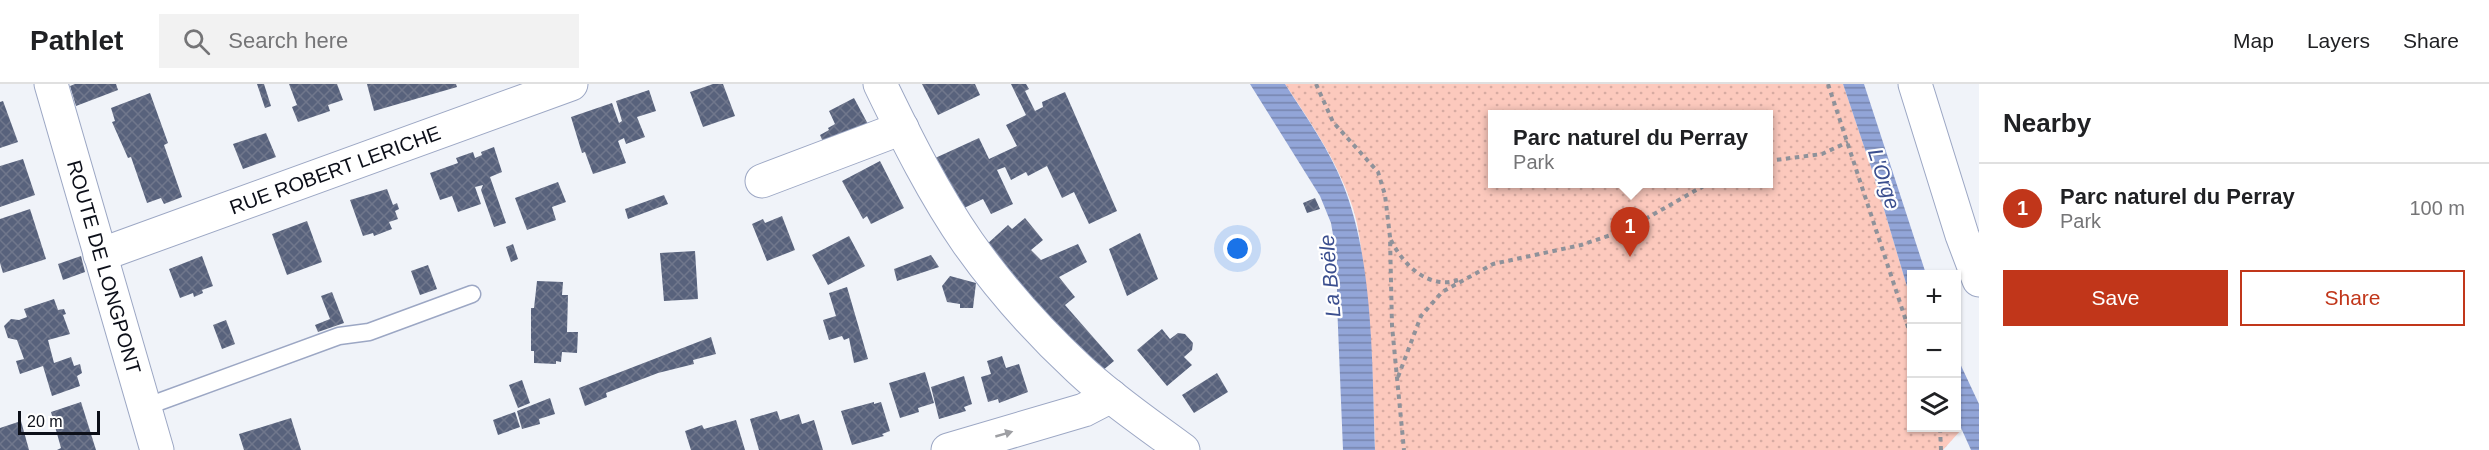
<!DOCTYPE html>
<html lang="en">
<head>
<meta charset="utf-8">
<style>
	body { margin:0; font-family:Arial,sans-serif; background:#f2f2f2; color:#202124 }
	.controls { position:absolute; right:18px; bottom:18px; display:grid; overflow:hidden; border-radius:0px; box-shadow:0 2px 4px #0004 }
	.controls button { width:54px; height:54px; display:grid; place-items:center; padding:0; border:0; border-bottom:2px solid #e0e0e0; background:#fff; color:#202124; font:30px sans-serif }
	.scale { position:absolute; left:18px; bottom:15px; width:82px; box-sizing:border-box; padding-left:6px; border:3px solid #0c0f19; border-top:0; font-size:16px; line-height:21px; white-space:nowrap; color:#0c0f19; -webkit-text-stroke:4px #fff; paint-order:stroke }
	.you { position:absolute; left:1238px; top:165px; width:21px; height:21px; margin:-15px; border:4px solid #fff; border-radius:50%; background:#1a73e8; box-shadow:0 0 0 9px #1a73e833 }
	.badge { display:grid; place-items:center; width:39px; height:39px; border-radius:50%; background:#c1361a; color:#fff; font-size:20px; font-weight:700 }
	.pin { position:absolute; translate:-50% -50px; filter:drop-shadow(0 2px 3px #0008) }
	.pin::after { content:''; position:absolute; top:32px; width:21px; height:18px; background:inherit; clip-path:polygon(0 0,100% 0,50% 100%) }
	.popup { position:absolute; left:1488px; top:26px; width:285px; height:78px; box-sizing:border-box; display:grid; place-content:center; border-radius:0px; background:#fff; filter:drop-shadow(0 2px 4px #0005); font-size:20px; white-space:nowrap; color:#757577 }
	.popup b { font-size:22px; color:#202124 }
	.popup::after { content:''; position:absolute; left:50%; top:100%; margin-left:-12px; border:12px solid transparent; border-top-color:#fff }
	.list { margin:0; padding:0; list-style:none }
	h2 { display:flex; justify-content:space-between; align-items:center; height:78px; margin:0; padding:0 24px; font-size:26px }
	h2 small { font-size:20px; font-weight:400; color:#757577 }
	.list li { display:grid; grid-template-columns:39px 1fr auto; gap:18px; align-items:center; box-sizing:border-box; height:90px; padding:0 24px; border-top:2px solid #e0e0e0 }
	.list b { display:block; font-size:22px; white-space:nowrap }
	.list p { margin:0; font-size:20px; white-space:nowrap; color:#757577 }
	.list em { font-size:20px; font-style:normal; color:#757577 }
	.actions { display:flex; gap:12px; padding:18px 24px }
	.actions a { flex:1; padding:14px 0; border:2px solid #c1361a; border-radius:0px; text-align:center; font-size:21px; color:#c1361a }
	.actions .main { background:#c1361a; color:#fff }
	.icon { flex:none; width:33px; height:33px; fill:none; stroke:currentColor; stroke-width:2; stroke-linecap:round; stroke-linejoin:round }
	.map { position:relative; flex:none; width:1979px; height:366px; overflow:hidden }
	header { display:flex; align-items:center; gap:36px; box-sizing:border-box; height:84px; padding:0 30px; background:#fff; border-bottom:2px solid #e0e0e0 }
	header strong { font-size:28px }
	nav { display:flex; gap:33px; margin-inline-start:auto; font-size:21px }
	.search { width:420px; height:54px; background:#f2f2f2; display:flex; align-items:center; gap:15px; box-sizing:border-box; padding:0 21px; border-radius:0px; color:#757577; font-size:22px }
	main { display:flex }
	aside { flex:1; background:#fff }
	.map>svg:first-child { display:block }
	.park { fill:url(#park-dots); fill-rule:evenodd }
	.water { fill:url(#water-rules) }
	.building { fill:url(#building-cross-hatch) }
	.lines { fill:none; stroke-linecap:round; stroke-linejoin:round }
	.service-casing { stroke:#9ca7c4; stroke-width:19 }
	.minor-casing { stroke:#9ca7c4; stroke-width:35 }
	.secondary-casing { stroke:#9ca7c4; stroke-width:35 }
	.path { stroke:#8f929a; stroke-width:4; stroke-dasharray:4.5 4.5; stroke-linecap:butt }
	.service { stroke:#fff; stroke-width:16 }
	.minor { stroke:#fff; stroke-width:33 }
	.secondary { stroke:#fff; stroke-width:33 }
	.oneway { fill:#9e9fa3 }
	.labels { text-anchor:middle; stroke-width:4.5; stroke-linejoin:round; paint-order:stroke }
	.street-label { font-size:20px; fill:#0c0f19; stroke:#fff }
	.water-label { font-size:21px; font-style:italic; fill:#3a4e8e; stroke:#fff }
</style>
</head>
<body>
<header>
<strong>Pathlet</strong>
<div class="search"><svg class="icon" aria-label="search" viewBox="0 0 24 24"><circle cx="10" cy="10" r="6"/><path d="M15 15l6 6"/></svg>Search here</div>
<nav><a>Map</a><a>Layers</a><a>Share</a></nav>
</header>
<main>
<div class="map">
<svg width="1979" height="366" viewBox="0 0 1979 366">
	<defs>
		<pattern id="park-dots" width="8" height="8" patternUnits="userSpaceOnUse" patternTransform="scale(1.5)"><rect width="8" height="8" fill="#fcc9bd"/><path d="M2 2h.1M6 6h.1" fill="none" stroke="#d7aba2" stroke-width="1.8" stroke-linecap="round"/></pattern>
		<pattern id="water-rules" width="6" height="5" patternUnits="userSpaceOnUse" patternTransform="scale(1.5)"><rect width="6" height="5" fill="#92a5d8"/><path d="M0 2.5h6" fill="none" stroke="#7685ae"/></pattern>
		<pattern id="building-cross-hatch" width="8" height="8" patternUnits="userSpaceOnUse" patternTransform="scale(1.5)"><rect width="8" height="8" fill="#58627c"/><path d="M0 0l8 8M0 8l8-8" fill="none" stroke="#70778c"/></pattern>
	</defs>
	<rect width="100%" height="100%" fill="#f0f3f9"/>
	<path class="park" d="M1285,0h558l32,95 36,121 1,128h44l1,-9 4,11 -18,20h-568c-2,-60 -3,-119 -11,-178 -3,-24 -5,-49 -14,-72 -14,-41 -41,-80 -65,-116zM1492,30h276v70h-276z"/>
	<g class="water">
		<path d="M1250,0h35c21,33 45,66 59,103 30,76 28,182 31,263h-32l-6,-147v-45l-6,-35 -11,-27z"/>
		<polygon points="1843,0 1864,0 1926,190 1912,190 1911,216 1875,95"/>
		<polygon points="1956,271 1979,320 1979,366 1971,366 1957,335"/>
	</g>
	<g class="building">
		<polygon points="75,0 116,0 118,6 76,22 70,2"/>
		<polygon points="257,0 264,0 271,22 265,24"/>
		<polygon points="289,0 337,0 343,16 328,21 330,27 298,38 292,23 297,21"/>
		<polygon points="367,0 456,0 457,3 374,27"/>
		<polygon points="713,0 723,0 735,32 703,43 690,8"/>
		<polygon points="922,0 975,0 980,11 938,31"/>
		<polygon points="1011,0 1026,0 1029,5 1025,7 1035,27 1043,23 1042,18 1065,8 1117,127 1089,140 1074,108 1062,114 1047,82 1028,92 1026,88 1011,96 1005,83 997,86 1013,120 991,130 983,115 962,125 933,75 979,54 989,75 1017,62 1006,41 1026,31"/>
		<polygon points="649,6 656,27 637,33 645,53 626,60 624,54 618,57 626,79 593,90 585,68 582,69 571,33 612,19 619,39 622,37 616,17"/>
		<polygon points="150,9 168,59 164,61 182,113 164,120 161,114 147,119 131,73 128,74 112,38 115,37 111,24"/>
		<polygon points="854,14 869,42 824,60 820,51 829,46 828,44 835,40 829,27"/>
		<polygon points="3,17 18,58 0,64 0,18"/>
		<polygon points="266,49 276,73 243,85 233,60"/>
		<polygon points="494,63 502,88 490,93 506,139 494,143 481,106 483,101 475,103 481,120 458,128 452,112 440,116 430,89 458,79 456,74 473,68 475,74 482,71 481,68"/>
		<polygon points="23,75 35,111 0,123 0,82"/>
		<polygon points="880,77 904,124 871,140 867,132 863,135 842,97"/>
		<polygon points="558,98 566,118 552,123 556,136 527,146 515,114"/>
		<polygon points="387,105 393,121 397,119 399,125 395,127 398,135 389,138 392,145 374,152 373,149 363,152 350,116"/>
		<polygon points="664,111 668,120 628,135 625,125"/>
		<polygon points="1315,114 1320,125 1307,129 1303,119"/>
		<polygon points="30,125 46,175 3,189 0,179 0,135"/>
		<polygon points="782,132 795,166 767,177 752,140 763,135 765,139"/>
		<polygon points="1025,134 1043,156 1031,166 1041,176 1078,160 1087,178 1059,193 1075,213 1065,221 1114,277 1102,287 1079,272 986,161 1008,141 1012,145"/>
		<polygon points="307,137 322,178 287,191 272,150"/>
		<polygon points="1140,149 1158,195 1127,212 1109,165"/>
		<polygon points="849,152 865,182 828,201 812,171"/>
		<polygon points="513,160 518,175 511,178 506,163"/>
		<polygon points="695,167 698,215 664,217 660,169"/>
		<polygon points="931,171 939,183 897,197 894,185"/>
		<polygon points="81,172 85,188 63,196 58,180"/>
		<polygon points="202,172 213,202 202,206 203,209 194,213 193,209 180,214 169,185"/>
		<polygon points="428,181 437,205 420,211 411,187"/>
		<polygon points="950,192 976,199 973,224 960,224 960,220 947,218 942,202"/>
		<polygon points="537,197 563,198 562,211 568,211 567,248 578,248 577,269 562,268 561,278 556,277 556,280 534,279 534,267 531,267 531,224 534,224"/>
		<polygon points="847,203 868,275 854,279 849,254 844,256 842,252 829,256 823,236 836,232 829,209"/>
		<polygon points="332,208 344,239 318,248 315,241 330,235 321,212"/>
		<polygon points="54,215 58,226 64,225 66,230 63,231 70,250 48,256 54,279 71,273 74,282 80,280 82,289 77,292 80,302 52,312 43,282 20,290 16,277 24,275 17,256 8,254 4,242 11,235 19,236 27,233 24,225"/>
		<polygon points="226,236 235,260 222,265 213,241"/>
		<polygon points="1162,245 1170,255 1178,249 1185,250 1193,259 1192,266 1184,273 1192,281 1167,302 1137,266"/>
		<polygon points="711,253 716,270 693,276 694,280 658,289 606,309 607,313 585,322 579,304"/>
		<polygon points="1002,272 1006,284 1019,280 1028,308 999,319 998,315 988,318 981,293 991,290 987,277"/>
		<polygon points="925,288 934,319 918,324 919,328 900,334 889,299"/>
		<polygon points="1217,289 1228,308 1194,329 1182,311"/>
		<polygon points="964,292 972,320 964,323 966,327 939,335 931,303"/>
		<polygon points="522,296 530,319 518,324 509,301"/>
		<polygon points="550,314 555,330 539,335 540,340 522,345 517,327"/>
		<polygon points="81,318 96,366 57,366 61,364 51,328"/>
		<polygon points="874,318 874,320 881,318 890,347 882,350 884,352 852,361 841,327"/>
		<polygon points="777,327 780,336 799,330 802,340 814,336 823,366 759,366 750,335"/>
		<polygon points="515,328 520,343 498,351 493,336"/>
		<polygon points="291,334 301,366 244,366 239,350"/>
		<polygon points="736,336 745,366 691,366 685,347 702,341 704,345"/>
		<polygon points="21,337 29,366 0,366 0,344"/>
	</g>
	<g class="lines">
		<g class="service-casing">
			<polyline id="service" points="145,323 339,252 369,248 472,210"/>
		</g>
		<g class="minor-casing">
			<g id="minor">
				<path d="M880,0c26,54 54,110 88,159 32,45 71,89 111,126 32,30 69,55 104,81"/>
				<polyline points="1915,0 1962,151 1979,196"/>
				<polyline points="762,97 902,44"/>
				<polyline points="100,171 571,0"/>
				<polyline points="948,366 1084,326 1111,312"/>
			</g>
		</g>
		<g class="secondary-casing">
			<polyline id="secondary" points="51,0 157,366"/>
		</g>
		<g class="path">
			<polyline points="1316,0 1333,38 1378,88 1385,111 1390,153 1392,242 1404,366"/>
			<polyline points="1828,0 1912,255"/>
			<polyline points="1768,77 1822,70 1848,58"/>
			<path d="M1391,156c12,25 38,50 67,40"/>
			<polyline points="1398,293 1421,232 1442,208 1493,180 1581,161 1626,146 1707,100"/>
			<polyline points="1940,344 1941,366"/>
		</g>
		<use href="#service" class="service"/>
		<use href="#minor" class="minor"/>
		<use href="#secondary" class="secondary"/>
	</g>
	<defs><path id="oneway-solid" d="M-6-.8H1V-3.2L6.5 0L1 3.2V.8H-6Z" transform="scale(1.5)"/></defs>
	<use class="oneway" href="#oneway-solid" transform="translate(1004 350) rotate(-16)"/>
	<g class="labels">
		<g class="street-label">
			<text transform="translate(335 86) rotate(-20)" y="7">RUE ROBERT LERICHE</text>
			<text transform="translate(104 183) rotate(74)" y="7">ROUTE DE LONGPONT</text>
		</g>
		<g class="water-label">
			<text transform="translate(1884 95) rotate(72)" y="7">L'Orge</text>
			<text transform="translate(1330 192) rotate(-95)" y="7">La Boële</text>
		</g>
	</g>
</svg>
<div class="controls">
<button>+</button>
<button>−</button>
<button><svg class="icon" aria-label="layers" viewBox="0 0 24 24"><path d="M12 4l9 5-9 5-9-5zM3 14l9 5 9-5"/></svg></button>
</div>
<div class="scale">20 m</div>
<div class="you"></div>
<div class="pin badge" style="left:1630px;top:173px">1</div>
<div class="popup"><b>Parc naturel du Perray</b>Park</div>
</div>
<aside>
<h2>Nearby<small></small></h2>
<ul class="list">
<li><span class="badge">1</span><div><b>Parc naturel du Perray</b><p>Park</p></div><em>100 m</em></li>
</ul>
<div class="actions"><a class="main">Save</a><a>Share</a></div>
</aside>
</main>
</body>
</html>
